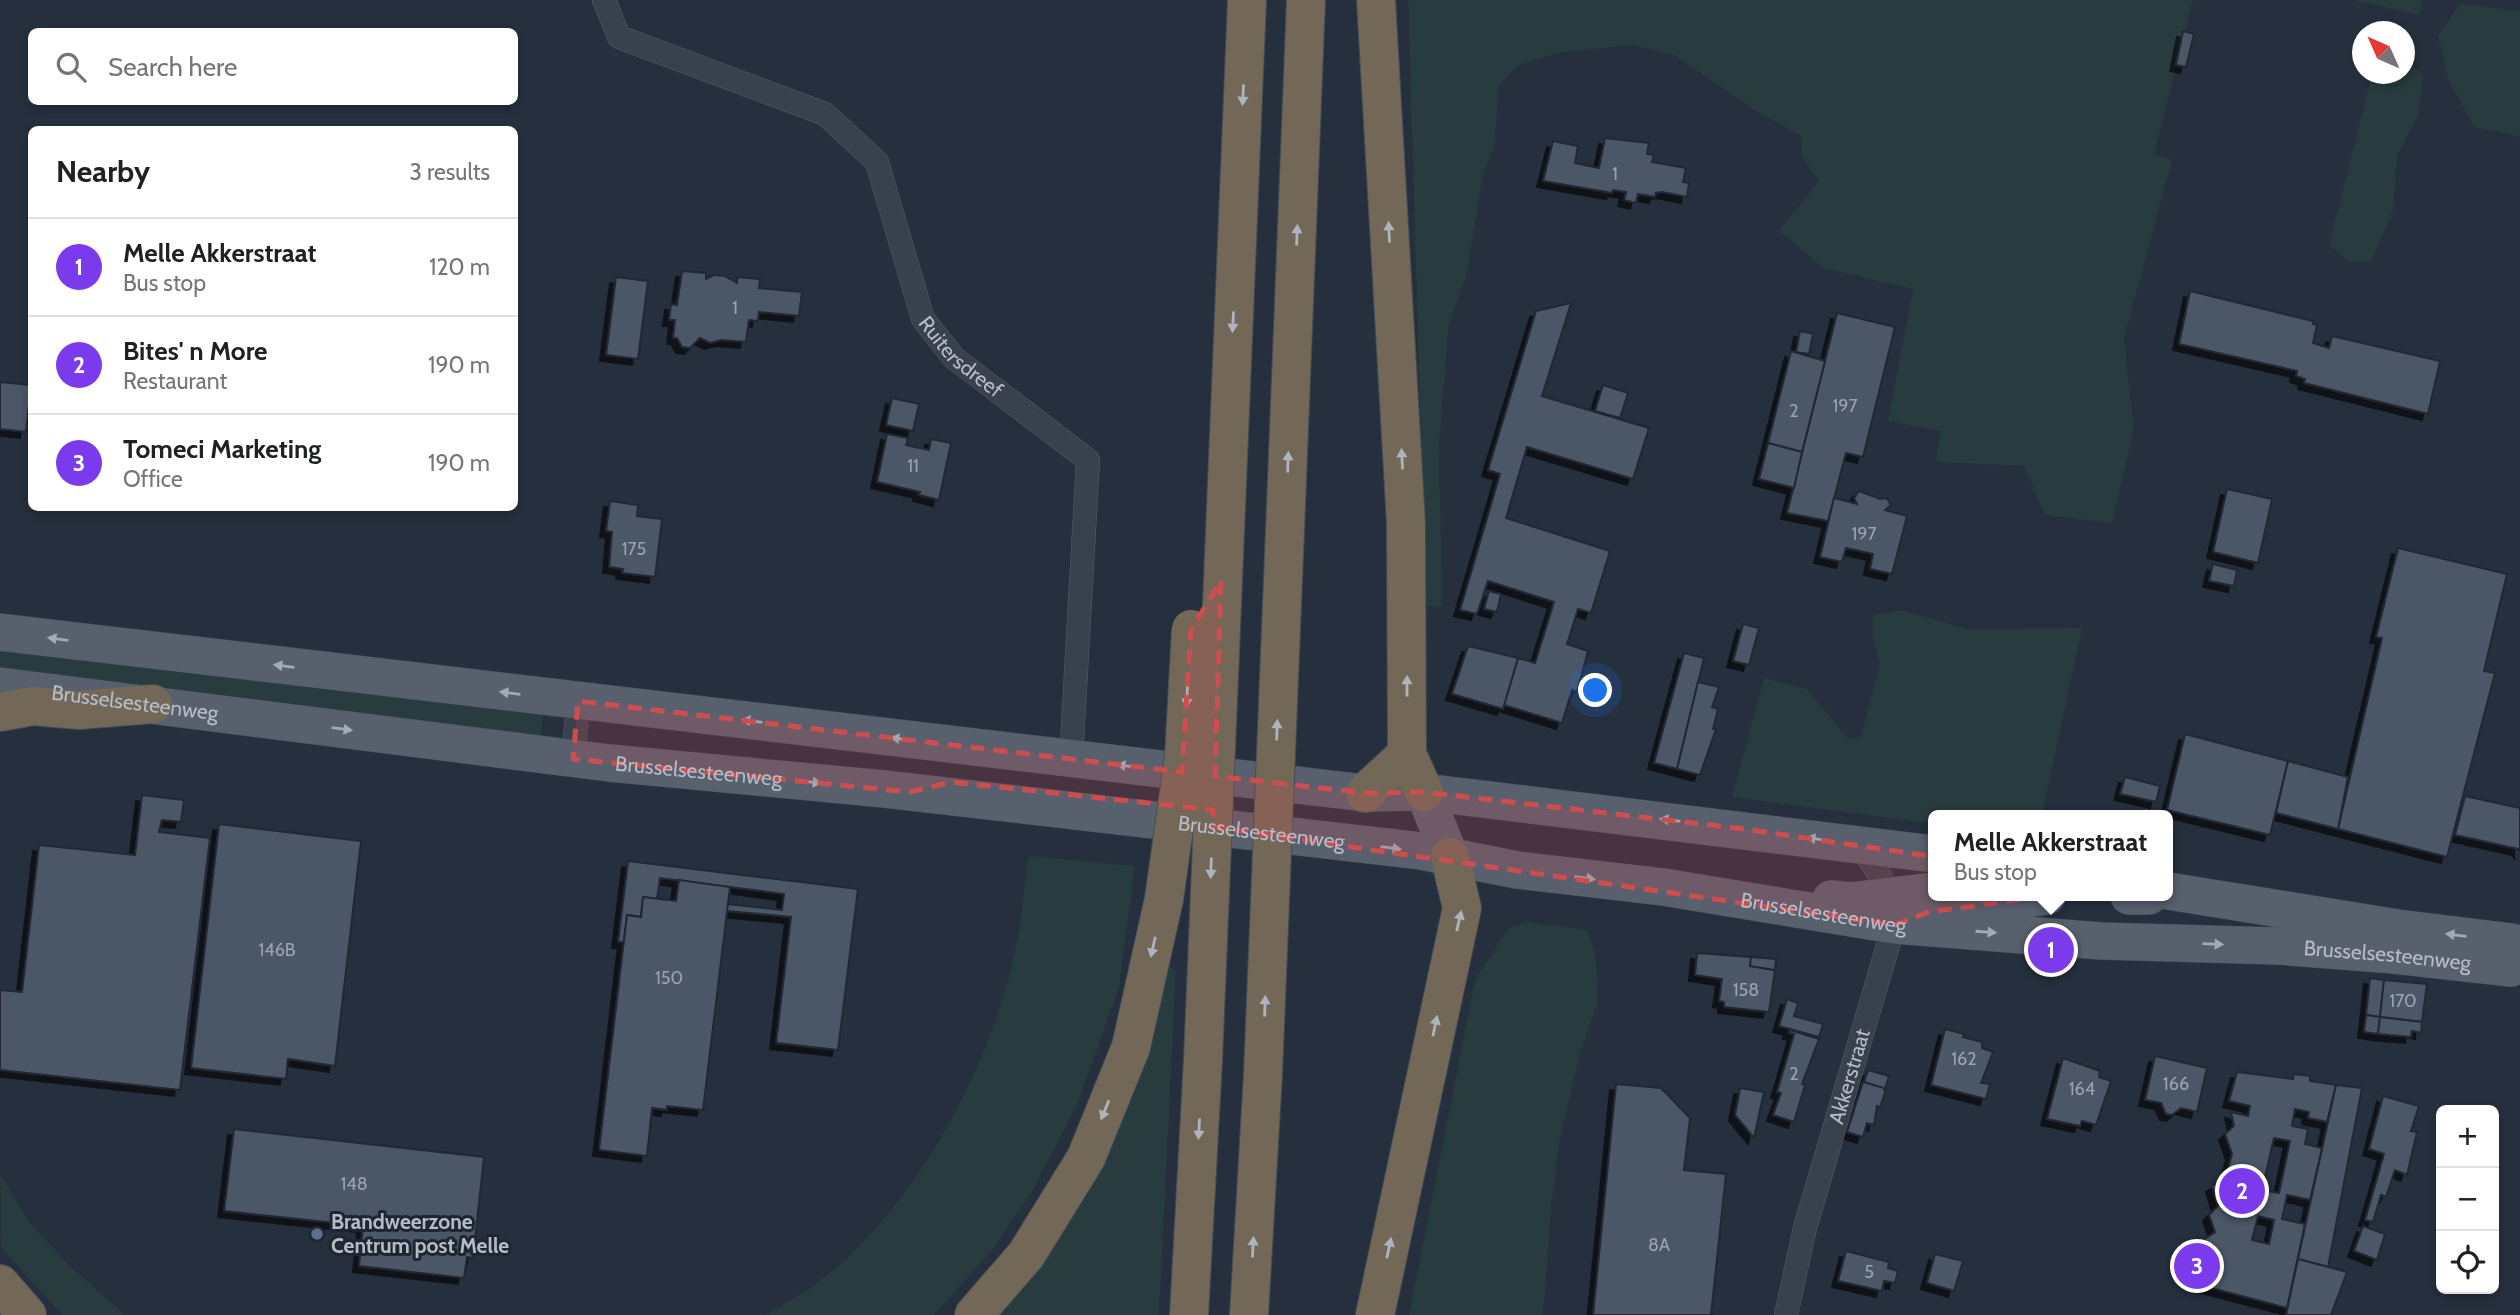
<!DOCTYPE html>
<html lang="en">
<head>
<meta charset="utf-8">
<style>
	body { margin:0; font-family:Cabin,sans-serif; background:#f6f6f6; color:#202124 }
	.controls { position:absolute; right:21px; bottom:21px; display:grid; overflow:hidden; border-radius:10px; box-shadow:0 4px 10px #0003 }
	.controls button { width:63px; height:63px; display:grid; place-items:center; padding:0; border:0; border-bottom:2px solid #e0e0e0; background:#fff; color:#202124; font:35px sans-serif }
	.compass { position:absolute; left:2352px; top:21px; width:63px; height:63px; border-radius:50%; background:#fff; box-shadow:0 4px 10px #0003; rotate:315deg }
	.you { position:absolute; left:1596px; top:691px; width:24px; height:24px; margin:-18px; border:5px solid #fff; border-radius:50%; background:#1a73e8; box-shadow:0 0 0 10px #1a73e833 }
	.badge { display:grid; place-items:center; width:46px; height:46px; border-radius:50%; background:#7c3aed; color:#fff; font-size:23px; font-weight:700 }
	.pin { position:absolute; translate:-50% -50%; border:4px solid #fff; box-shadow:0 2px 7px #0006 }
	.popup { position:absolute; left:1928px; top:810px; width:245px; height:91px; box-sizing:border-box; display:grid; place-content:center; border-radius:10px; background:#fff; filter:drop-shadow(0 2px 5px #0005); font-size:23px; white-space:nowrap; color:#757577 }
	.popup b { font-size:26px; color:#202124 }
	.popup::after { content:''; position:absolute; left:50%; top:100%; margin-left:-14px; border:14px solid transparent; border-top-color:#fff }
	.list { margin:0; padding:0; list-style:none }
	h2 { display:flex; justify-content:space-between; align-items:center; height:91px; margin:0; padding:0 28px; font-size:30px }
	h2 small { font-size:23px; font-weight:400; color:#757577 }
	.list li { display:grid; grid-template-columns:46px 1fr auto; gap:21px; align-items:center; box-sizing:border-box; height:98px; padding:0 28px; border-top:2px solid #e0e0e0 }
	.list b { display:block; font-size:26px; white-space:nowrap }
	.list p { margin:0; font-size:23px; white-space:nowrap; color:#757577 }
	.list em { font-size:23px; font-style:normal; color:#757577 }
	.icon { flex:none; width:38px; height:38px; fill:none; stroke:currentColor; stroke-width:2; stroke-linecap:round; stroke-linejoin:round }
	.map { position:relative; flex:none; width:2520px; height:1315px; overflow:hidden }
	.search { position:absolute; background:#fff; box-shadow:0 4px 10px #0003; left:28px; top:28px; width:490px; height:77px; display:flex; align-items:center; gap:18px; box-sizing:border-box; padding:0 24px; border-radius:10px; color:#757577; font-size:26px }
	.panel { position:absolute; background:#fff; box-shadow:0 4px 10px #0003; left:28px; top:126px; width:490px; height:385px; border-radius:10px }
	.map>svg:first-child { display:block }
	.green { fill:#283b3e }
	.building { fill:#4c5666; stroke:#202834; stroke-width:2; fill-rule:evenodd; filter:url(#shadow) }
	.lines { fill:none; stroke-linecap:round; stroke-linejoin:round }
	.minor-casing { stroke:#575f6b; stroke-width:24 }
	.primary-casing { stroke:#424a56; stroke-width:38 }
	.motorway-casing { stroke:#444c58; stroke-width:40 }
	.minor { stroke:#39414d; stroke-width:23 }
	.primary { stroke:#58606d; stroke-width:37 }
	.motorway { stroke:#736857; stroke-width:38 }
	.motorway-bridge-casing { stroke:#444c58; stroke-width:40; stroke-linecap:butt }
	.motorway-bridge { stroke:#736857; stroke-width:38 }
	.oneway { fill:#aeb4bd }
	.oneway2 { fill:#a2aab6 }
	.marked { fill:#ce4d50; fill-opacity:0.2; stroke:#ce4d50; stroke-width:5; stroke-dasharray:14 9; stroke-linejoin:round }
	.service-dot { fill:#5c6f8a; stroke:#1e2632; stroke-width:2.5 }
	.labels { text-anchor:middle; stroke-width:6; stroke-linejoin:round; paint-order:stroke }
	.number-label { font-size:18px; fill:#9ba2b0 }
	.street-label { font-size:21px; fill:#b5bcc8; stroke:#1e2632 }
	.poi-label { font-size:21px; font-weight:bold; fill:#b5bcc8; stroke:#1e2632; text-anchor:start }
</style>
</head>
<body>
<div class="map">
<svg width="2520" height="1315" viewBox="0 0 2520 1315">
	<defs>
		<filter id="shadow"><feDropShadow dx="-6" dy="6" stdDeviation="0" flood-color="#0009"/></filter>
	</defs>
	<rect width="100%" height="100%" fill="#262f3d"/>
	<g class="green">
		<polygon points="1408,0 2193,0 2154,155 2172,160 2124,339 2134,429 2112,523 2045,515 2024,466 1936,462 1940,431 1888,421 1913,289 1823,268 1779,230 1819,181 1802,157 1801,136 1753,109 1674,55 1632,45 1557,53 1518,65 1498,87 1495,142 1482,179 1467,274 1449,323 1439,446 1442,607 1426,606"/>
		<polygon points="2353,0 2423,0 2419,15"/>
		<polygon points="2460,4 2520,11 2520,137 2474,127 2448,79 2438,36"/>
		<polygon points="2405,55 2423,77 2418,115 2397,156 2393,210 2371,262 2348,261 2329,245 2372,74 2404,74"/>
		<polygon points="1901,610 1968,629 2082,628 2042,815 1934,815 1934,824 1732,797 1764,678 1807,689 1847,738 1861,737 1880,663 1873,640 1873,615"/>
		<polygon points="0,651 543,714 540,740 0,678"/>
		<path d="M1028,856l107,10 -16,122 -43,119 -46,88 -38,55 -58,65h-168c17,-11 37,-21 54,-34 97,-75 172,-216 196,-335 6,-29 8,-60 12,-90z"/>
		<polygon points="1527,922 1588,930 1596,960 1598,1001 1579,1057 1560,1139 1552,1199 1543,1315 1409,1315 1475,980 1508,929"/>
		<polygon points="1165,962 1176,971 1159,1315 994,1315"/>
		<polygon points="0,1174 28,1221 71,1267 125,1315 62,1315 1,1247"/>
	</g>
	<g class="building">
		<polygon points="2183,31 2194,34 2186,67 2176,65"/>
		<polygon points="1605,138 1649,143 1647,154 1654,155 1652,162 1686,168 1683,182 1689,183 1687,197 1662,192 1656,193 1655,197 1638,194 1636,203 1624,200 1626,192 1613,190 1612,193 1543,181 1553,141 1578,146 1575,163 1599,168"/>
		<polygon points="682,271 706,273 706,279 714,275 725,276 737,283 737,277 760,279 759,288 802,292 799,316 759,312 758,321 749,320 746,342 721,340 710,343 700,338 690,348 682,347 677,338 673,338 675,320 669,320 671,304 677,305"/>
		<polygon points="616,277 648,281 638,359 606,355"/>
		<polygon points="2190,291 2313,321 2313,324 2317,325 2313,343 2329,348 2332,336 2440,361 2428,414 2304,383 2305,379 2296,376 2297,371 2179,344"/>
		<polygon points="1571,303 1542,396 1649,428 1633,479 1527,447 1506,518 1610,551 1591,613 1578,609 1567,644 1588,651 1577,692 1572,690 1562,723 1504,705 1518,658 1535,663 1554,602 1488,581 1477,614 1460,610 1500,474 1488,470 1536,311"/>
		<polygon points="1837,313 1895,327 1863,457 1846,453 1828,521 1787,513"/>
		<polygon points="1800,331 1813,334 1809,354 1796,352"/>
		<polygon points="1791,351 1825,361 1802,452 1768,443"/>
		<polygon points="0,382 31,385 26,432 0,429"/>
		<polygon points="1603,385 1628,393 1620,418 1595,411"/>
		<polygon points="892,398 919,404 913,431 886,425"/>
		<polygon points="887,434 908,438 906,445 929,450 931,439 951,443 939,500 919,495 920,492 877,482"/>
		<polygon points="1768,443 1802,452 1794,488 1759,479"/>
		<polygon points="2227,489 2272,499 2258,563 2213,552"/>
		<polygon points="1859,491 1880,499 1887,498 1891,505 1885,510 1907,516 1892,574 1870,569 1873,554 1846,548 1842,562 1820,557 1834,498 1857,504 1854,498"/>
		<polygon points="610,501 638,505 637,516 662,519 655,577 622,573 623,569 609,567 612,532 606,531"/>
		<polygon points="2398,548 2507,574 2484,671 2495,673 2447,857 2338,829 2382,638 2376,637"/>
		<polygon points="2213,564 2237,570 2234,586 2209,581"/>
		<polygon points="1489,591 1501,594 1497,612 1484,609"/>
		<polygon points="1743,624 1759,628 1749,665 1733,661"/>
		<polygon points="1468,646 1518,658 1503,709 1452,694"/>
		<polygon points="1684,653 1704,658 1677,769 1654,763"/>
		<polygon points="1698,682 1719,687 1712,707 1718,709 1713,729 1716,729 1700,775 1677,769"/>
		<polygon points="2185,734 2288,761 2270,835 2167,810"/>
		<polygon points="2288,761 2348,777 2338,829 2276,813"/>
		<polygon points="2125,777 2160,786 2156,802 2120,794"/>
		<polygon points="142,795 184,800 181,822 162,820 159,832 210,838 180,1090 0,1070 0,990 22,992 39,845 135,855"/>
		<polygon points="2465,796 2520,808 2520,852 2518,849 2455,835"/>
		<polygon points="219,824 361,841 335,1066 288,1059 286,1079 191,1068"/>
		<polygon points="628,861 858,889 838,1050 776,1043 791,917 727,911 727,904 782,910 784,894 660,878 657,899 643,897 641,917 627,915 624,942 618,942"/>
		<polygon points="679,880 730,887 703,1110 667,1106 667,1110 652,1108 647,1156 599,1150 627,915 641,917 643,897 676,901"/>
		<polygon points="1697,953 1751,957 1750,966 1775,970 1769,1012 1724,1007 1724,1002 1719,1001 1722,979 1695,975"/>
		<polygon points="1751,957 1776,959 1775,970 1750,966"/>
		<polygon points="2370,978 2384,980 2380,1017 2366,1015"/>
		<polygon points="2384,980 2427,984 2422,1022 2380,1017"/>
		<polygon points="1787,999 1798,1003 1794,1016 1823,1024 1819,1037 1779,1026"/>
		<polygon points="2366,1015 2380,1017 2378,1034 2364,1032"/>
		<polygon points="2380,1017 2422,1022 2421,1033 2412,1031 2411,1037 2378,1034"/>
		<polygon points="1945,1029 1964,1034 1963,1037 1982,1042 1982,1048 1993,1052 1981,1083 1990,1084 1986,1099 1931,1085"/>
		<polygon points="1790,1030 1819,1039 1802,1084 1805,1085 1794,1122 1773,1115 1781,1093 1777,1092 1794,1034 1789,1033"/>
		<polygon points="2155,1056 2207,1068 2197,1112 2181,1108 2172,1115 2166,1114 2161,1103 2145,1100"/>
		<polygon points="2063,1058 2100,1071 2099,1077 2111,1081 2096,1125 2082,1121 2080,1126 2047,1119"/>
		<polygon points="1868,1070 1889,1076 1885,1089 1864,1082"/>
		<path d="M2237,1072l56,7 1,-5 16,2v5l26,4 -9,37 -19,-4 1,-6 -14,-3 -3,17 16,3 -3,15 17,4 -12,52 -23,-5 -5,24 23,5 -18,84 -87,-23 -8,-5 14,-11 4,-11 -6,-1 -1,-17 12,-8 -6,-17 9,-9 -6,-20 13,-7 7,-25 -7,-20 9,-8 -3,-14 17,4 2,-10 -21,-5zM2274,1138l16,3 -11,52 -17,-3zM2258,1216l16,4 -5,24 -17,-4z"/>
		<polygon points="1863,1082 1884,1088 1885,1093 1880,1107 1877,1106 1874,1125 1867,1123 1863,1137 1847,1132"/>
		<polygon points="1616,1084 1661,1088 1690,1118 1684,1170 1726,1174 1711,1315 1593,1315"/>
		<polygon points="2336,1085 2362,1088 2328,1267 2298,1259"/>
		<polygon points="1740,1088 1764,1092 1754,1138 1735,1115"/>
		<polygon points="2383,1096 2419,1106 2411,1131 2417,1132 2407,1175 2395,1170 2386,1197 2381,1195 2373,1222 2365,1220 2384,1154 2369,1149"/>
		<polygon points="234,1129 484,1157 473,1258 467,1257 464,1278 359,1266 363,1226 224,1211"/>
		<polygon points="2363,1226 2385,1234 2377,1260 2354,1251"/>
		<polygon points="1846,1251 1889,1262 1888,1268 1898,1271 1895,1283 1884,1281 1882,1291 1838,1281"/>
		<polygon points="1935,1254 1963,1261 1954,1291 1927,1283"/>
		<polygon points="2298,1259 2347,1272 2331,1315 2286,1315"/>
	</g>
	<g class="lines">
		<g class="minor-casing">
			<g id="minor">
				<path id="s1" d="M604,0l15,37 206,77 52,48 46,157 31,39 134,102 -17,300"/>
				<polyline points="573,759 578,701"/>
				<path id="s2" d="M1786,1315l19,-87 89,-303c-1,-31 -16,-57 -36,-81"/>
			</g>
		</g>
		<g class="primary-casing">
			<g id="primary">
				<polyline points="0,632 1365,793 1424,792 1934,854"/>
				<path id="s3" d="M0,686l609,77 275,26 537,62 96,19 146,17 231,38 207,16 177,5 116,9 117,13 9,-7"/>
				<polyline points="1424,792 1450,857"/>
				<polyline points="2168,891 2398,928 2512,942 2520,950"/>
				<polyline points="2129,896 2149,896"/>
				<polyline points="1831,899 1850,901 1934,891"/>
				<polyline points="1927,913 2047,896"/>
			</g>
		</g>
		<g class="motorway-casing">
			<g id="motorway">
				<polyline points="1376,0 1406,524 1407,754 1424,792"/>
				<polyline points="1285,530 1306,0"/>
				<polyline points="1221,628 1247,0"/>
				<polyline points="0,712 33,706 79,710 153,704"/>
				<polyline points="1365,793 1407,754"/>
				<polyline points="0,1284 27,1315"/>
				<polyline points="974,1315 1026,1255 1086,1158 1131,1047"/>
				<polyline points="1189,1315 1203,1060"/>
				<polyline points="1249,1315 1263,1074"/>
				<polyline points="1375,1315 1462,908 1450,857"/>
			</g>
		</g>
		<use href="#minor" class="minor"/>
		<use href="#primary" class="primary"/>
		<use href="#motorway" class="motorway"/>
		<g class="motorway-bridge-casing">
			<g id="motorway-bridge">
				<polyline points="1131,1047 1164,899 1184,757 1191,629"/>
				<polyline points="1203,1060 1221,628"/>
				<polyline points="1263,1074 1285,530"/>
			</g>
		</g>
		<use href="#motorway-bridge" class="motorway-bridge"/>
	</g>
	<defs><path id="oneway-solid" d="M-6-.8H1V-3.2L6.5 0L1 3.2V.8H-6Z" transform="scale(1.75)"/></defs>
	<g class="oneway">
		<use href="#oneway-solid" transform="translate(1243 95) rotate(93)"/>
		<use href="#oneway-solid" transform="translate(1389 232) rotate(-93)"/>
		<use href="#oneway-solid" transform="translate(1297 235) rotate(-88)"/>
		<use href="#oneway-solid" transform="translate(1233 322) rotate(93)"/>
		<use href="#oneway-solid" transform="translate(1402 459) rotate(-93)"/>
		<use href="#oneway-solid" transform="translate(1288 462) rotate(-88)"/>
		<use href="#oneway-solid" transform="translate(1407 686) rotate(-90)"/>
		<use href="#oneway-solid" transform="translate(1187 697) rotate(93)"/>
		<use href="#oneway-solid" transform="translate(1277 730) rotate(-88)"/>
		<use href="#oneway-solid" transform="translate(1211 868) rotate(92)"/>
		<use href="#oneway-solid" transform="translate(1459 921) rotate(-77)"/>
		<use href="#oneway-solid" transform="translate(1153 947) rotate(103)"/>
		<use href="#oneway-solid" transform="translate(1265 1006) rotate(-88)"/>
		<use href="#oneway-solid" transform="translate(1435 1026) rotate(-78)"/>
		<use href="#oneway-solid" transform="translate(1105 1110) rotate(112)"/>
		<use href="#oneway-solid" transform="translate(1199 1129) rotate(93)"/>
		<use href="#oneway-solid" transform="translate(1253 1247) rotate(-87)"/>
		<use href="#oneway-solid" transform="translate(1389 1248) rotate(-78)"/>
	</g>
	<g class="oneway2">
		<use href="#oneway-solid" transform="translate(58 639) rotate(-173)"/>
		<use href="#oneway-solid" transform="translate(284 666) rotate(-173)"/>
		<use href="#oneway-solid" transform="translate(510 693) rotate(-173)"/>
		<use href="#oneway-solid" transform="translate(752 721) rotate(-173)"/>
		<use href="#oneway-solid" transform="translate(342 729) rotate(7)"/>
		<use href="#oneway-solid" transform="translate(901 739) rotate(-173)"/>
		<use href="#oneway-solid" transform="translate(1127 766) rotate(-173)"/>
		<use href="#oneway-solid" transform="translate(811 782) rotate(5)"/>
		<use href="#oneway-solid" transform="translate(1670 820) rotate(-173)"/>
		<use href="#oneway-solid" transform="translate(1817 839) rotate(-173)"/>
		<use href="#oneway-solid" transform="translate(1391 848) rotate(7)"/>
		<use href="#oneway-solid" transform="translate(1585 878) rotate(7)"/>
		<use href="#oneway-solid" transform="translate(1986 932) rotate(4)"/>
		<use href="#oneway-solid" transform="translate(2456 935) rotate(-173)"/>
		<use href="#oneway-solid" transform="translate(2213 944) rotate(2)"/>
	</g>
	<path class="marked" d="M1221,581l-6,195 150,17 59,-1 313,36 434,63 -29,6 -59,-6 -154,21 -35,13 -681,-98v-17l-261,-28 -42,10 -337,-33 5,-58 604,71 9,-143z"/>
	<circle class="service-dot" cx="317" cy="1234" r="7"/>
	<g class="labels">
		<g class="number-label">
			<text x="1615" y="180">1</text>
			<text x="735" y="314">1</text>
			<text x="1845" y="412">197</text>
			<text x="1794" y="417">2</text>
			<text x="913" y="472">11</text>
			<text x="1864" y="540">197</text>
			<text x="634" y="555">175</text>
			<text x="277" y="956">146B</text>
			<text x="669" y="984">150</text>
			<text x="1746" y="996">158</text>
			<text x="2403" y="1007">170</text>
			<text x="1964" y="1065">162</text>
			<text x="1794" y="1080">2</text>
			<text x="2176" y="1090">166</text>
			<text x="2082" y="1095">164</text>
			<text x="354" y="1190">148</text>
			<text x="1659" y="1251">8A</text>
			<text x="1869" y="1278">5</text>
		</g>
		<g class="street-label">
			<text dy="7" stroke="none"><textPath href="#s1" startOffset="548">Ruitersdreef</textPath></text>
			<text dy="7" stroke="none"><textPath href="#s3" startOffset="136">Brusselsesteenweg</textPath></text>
			<text dy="7" stroke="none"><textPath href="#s3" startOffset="704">Brusselsesteenweg</textPath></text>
			<text dy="7" stroke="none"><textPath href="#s3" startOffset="1270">Brusselsesteenweg</textPath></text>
			<text dy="7" stroke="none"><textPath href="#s3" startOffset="1838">Brusselsesteenweg</textPath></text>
			<text dy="7" stroke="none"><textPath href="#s3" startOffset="2404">Brusselsesteenweg</textPath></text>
			<text dy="7" stroke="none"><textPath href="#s2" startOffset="247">Akkerstraat</textPath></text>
		</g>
		<g class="poi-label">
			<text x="331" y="1229">Brandweerzone<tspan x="331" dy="24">Centrum post Melle</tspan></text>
		</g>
	</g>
</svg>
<div class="controls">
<button>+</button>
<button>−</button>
<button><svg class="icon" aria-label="locate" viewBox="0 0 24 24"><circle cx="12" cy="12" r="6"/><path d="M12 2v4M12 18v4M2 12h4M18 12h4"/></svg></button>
</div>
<svg class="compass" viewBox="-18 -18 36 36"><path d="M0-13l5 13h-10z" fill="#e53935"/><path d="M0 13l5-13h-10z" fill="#757577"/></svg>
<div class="you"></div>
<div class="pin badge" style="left:2051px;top:950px">1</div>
<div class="popup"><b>Melle Akkerstraat</b>Bus stop</div>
<div class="pin badge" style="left:2242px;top:1191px">2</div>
<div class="pin badge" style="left:2197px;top:1266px">3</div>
<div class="search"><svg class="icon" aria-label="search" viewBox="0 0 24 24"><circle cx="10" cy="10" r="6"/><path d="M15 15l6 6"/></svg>Search here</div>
<section class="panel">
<h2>Nearby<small>3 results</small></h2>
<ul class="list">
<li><span class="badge">1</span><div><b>Melle Akkerstraat</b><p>Bus stop</p></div><em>120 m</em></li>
<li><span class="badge">2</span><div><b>Bites' n More</b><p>Restaurant</p></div><em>190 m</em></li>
<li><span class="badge">3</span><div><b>Tomeci Marketing</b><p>Office</p></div><em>190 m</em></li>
</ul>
</section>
</div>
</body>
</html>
